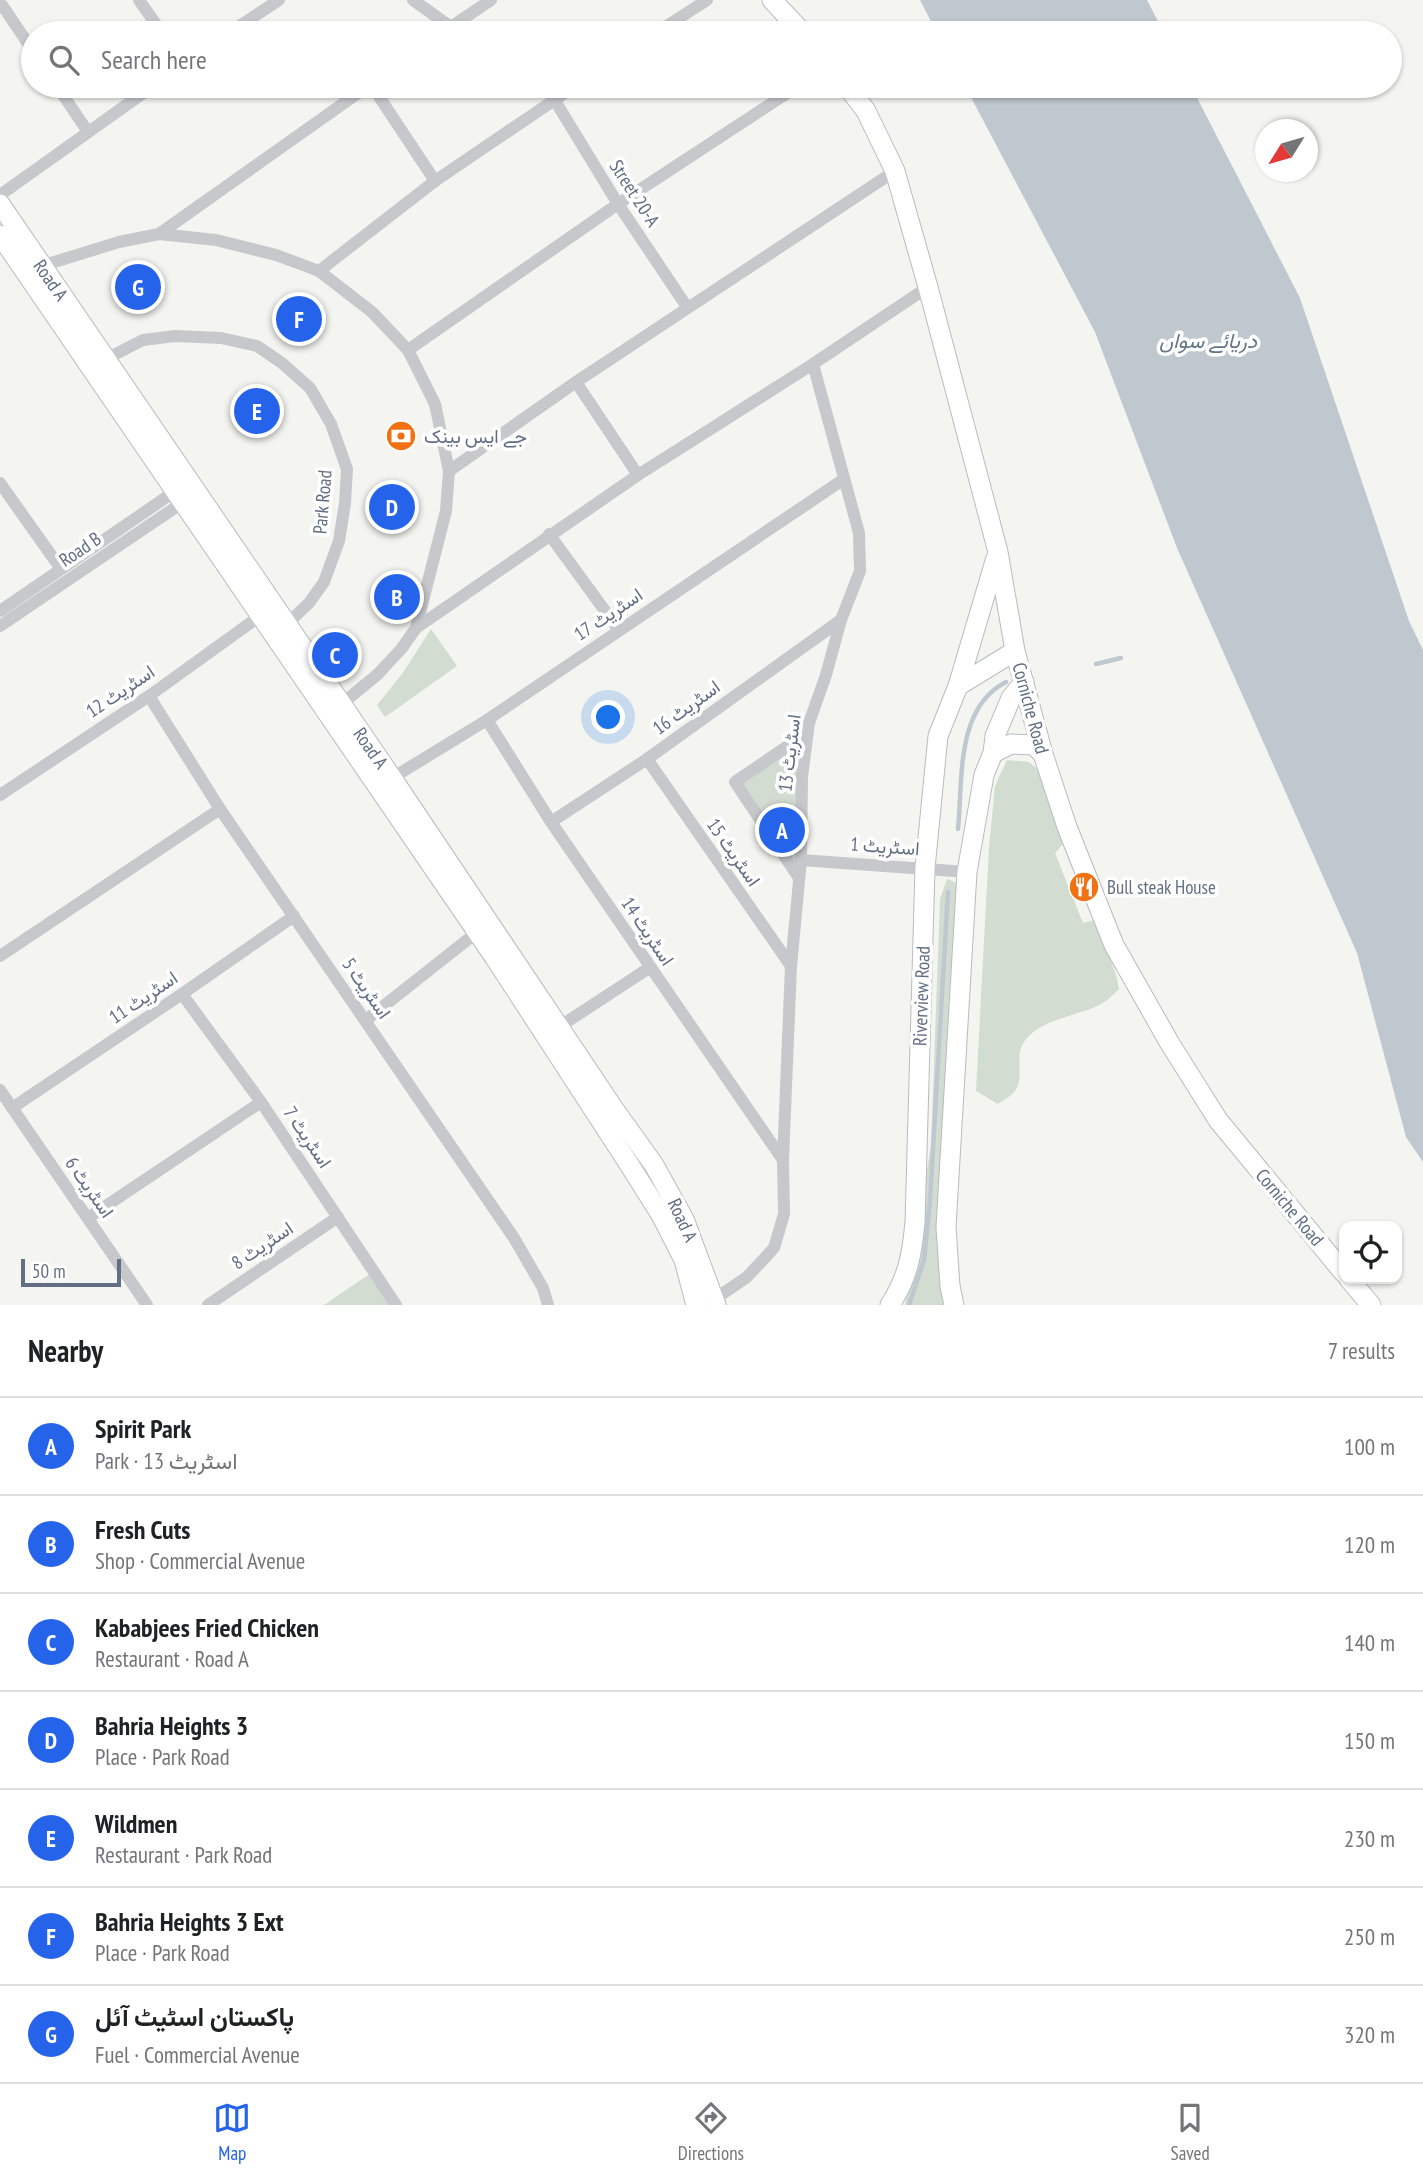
<!DOCTYPE html>
<html lang="en">
<head>
<meta charset="utf-8">
<style>
	body { margin:0; font-family:"PT Sans Narrow",Vazirmatn,sans-serif; background:#f2f2f2; color:#202124 }
	.controls { position:absolute; right:21px; bottom:21px; display:grid; overflow:hidden; border-radius:14px; box-shadow:0 2px 5px #0004 }
	.controls button { width:63px; height:63px; display:grid; place-items:center; padding:0; border:0; border-bottom:2px solid #e0e0e0; background:#fff; color:#202124; font:35px sans-serif }
	.compass { position:absolute; left:1255px; top:119px; width:63px; height:63px; border-radius:50%; background:#fff; box-shadow:0 2px 5px #0004; rotate:233deg }
	.scale { position:absolute; left:21px; bottom:18px; width:100px; box-sizing:border-box; padding-left:7px; border:4px solid #616e84; border-top:0; font-size:19px; line-height:24px; white-space:nowrap; color:#616e84; -webkit-text-stroke:5px #fff; paint-order:stroke }
	.you { position:absolute; left:609px; top:718px; width:24px; height:24px; margin:-18px; border:5px solid #fff; border-radius:50%; background:#1a73e8; box-shadow:0 0 0 10px #1a73e833 }
	.badge { display:grid; place-items:center; width:46px; height:46px; border-radius:50%; background:#2563eb; color:#fff; font-size:23px; font-weight:700 }
	.pin { position:absolute; translate:-50% -50%; border:4px solid #fff; box-shadow:0 2px 7px #0006 }
	.list { margin:0; padding:0; list-style:none }
	h2 { display:flex; justify-content:space-between; align-items:center; height:91px; margin:0; padding:0 28px; font-size:30px }
	h2 small { font-size:23px; font-weight:400; color:#757577 }
	.list li { display:grid; grid-template-columns:46px 1fr auto; gap:21px; align-items:center; box-sizing:border-box; height:98px; padding:0 28px; border-top:2px solid #e0e0e0 }
	.list b { display:block; font-size:26px; white-space:nowrap }
	.list p { margin:0; font-size:23px; white-space:nowrap; color:#757577 }
	.list em { font-size:23px; font-style:normal; color:#757577 }
	.icon { flex:none; width:38px; height:38px; fill:none; stroke:currentColor; stroke-width:2; stroke-linecap:round; stroke-linejoin:round }
	.map { position:relative; flex:none; width:1423px; height:1305px; overflow:hidden }
	.search { position:absolute; background:#fff; box-shadow:0 2px 5px #0004; left:21px; right:21px; top:21px; height:77px; display:flex; align-items:center; gap:18px; box-sizing:border-box; padding:0 24px; border-radius:38px; color:#757577; font-size:26px }
	.sheet { height:777px; background:#fff }
	nav { display:flex; justify-content:space-around; align-items:center; box-sizing:border-box; height:98px; border-top:2px solid #e0e0e0; background:#fff; font-size:19px; color:#757577 }
	nav a { display:grid; justify-items:center; gap:4px }
	nav .on { color:#2563eb }
	.map>svg:first-child { display:block }
	.green { fill:#d3dcd1 }
	.water { fill:#bfc8cf }
	.lines { fill:none; stroke-linecap:round; stroke-linejoin:round }
	.stream { stroke:#bfc8cf; stroke-width:4.5 }
	.secondary-casing { stroke:#b8bbc1; stroke-width:21 }
	.street { stroke:#c6c8cc; stroke-width:12 }
	.secondary { stroke:#fff; stroke-width:19 }
	.labels { text-anchor:middle; stroke-width:7; stroke-linejoin:round; paint-order:stroke }
	.street-label { font-size:19px; fill:#616e84; stroke:#fff }
	.poi-label { font-size:19px; fill:#616e84; stroke:#fff; text-anchor:start }
	.water-label { font-size:21px; font-style:italic; fill:#617688; stroke:#fff }
</style>
</head>
<body>
<div class="map">
<svg width="1423" height="1305" viewBox="0 0 1423 1305">
	<rect width="100%" height="100%" fill="#f4f5f0"/>
	<g class="green">
		<polygon points="431,629 457,666 385,717 377,705 402,674"/>
		<polygon points="799,741 797,874 737,786"/>
		<path d="M1007,760l22,2 16,14 18,68 -8,9 28,70 11,-3c8,23 22,46 25,69 -6,6 -14,14 -22,17 -21,10 -59,14 -73,36 -10,15 1,34 -9,49 -3,5 -12,9 -17,13l-22,-13 13,-244 6,-61z"/>
		<polygon points="947,879 957,883 949,1305 905,1305 931,1146 940,899"/>
		<polygon points="371,1273 392,1305 324,1305"/>
	</g>
	<g class="water">
		<polygon points="920,0 1147,0 1164,33 937,33"/>
		<polygon points="965,86 1191,86 1300,298 1409,621 1423,650 1423,1162 1406,1137 1357,953 1177,548 1095,332"/>
	</g>
	<g class="lines">
		<g class="stream">
			<polyline points="1096,664 1121,658"/>
			<path d="M958,829c5,-49 -3,-121 48,-147"/>
			<polyline points="909,1305 924,1260 930,1200 948,892"/>
		</g>
		<g class="secondary-casing">
			<g id="secondary">
				<polyline points="772,0 803,33"/>
				<polyline points="847,86 866,111 895,171 928,287 998,552 1015,651 1043,754 1067,827 1114,945 1169,1042 1218,1120 1344,1273"/>
				<polyline points="0,204 392,778 614,1109 654,1165 684,1219 716,1305"/>
				<polyline points="0,235 495,958 627,1161 661,1215 684,1260 696,1305"/>
				<polyline points="958,686 1015,651"/>
				<polyline points="993,753 1011,744 1034,745 1043,754"/>
				<polyline points="1349,1279 1371,1305"/>
				<path d="M890,1305c18,-28 22,-50 25,-83l10,-354 13,-132 20,-50 38,-128"/>
				<polyline points="954,1305 950,1286 946,1227 967,872 984,775 993,753 995,736 1011,698 1024,682"/>
			</g>
		</g>
		<g class="street">
			<polyline points="139,0 162,33"/>
			<polyline points="413,0 451,27"/>
			<polyline points="0,2 33,51"/>
			<polyline points="229,33 279,0"/>
			<polyline points="442,33 491,0"/>
			<polyline points="656,33 707,0"/>
			<polyline points="57,86 88,132"/>
			<polyline points="372,86 435,181"/>
			<polyline points="554,99 618,204 687,307"/>
			<polyline points="0,195 153,86"/>
			<polyline points="159,234 368,86"/>
			<polyline points="38,267 119,242 159,234 216,240 276,255 319,271 372,312 408,350 435,404 449,471 446,511 416,628 402,648 378,674 338,707"/>
			<polyline points="319,271 435,181 575,86"/>
			<polyline points="408,350 618,204 798,86"/>
			<polyline points="106,359 143,340 175,336 221,338 257,346 282,363 310,388 331,424 347,469 345,503 339,541 324,582 309,603 287,624"/>
			<polyline points="576,382 638,475"/>
			<polyline points="449,471 576,382 895,171"/>
			<polyline points="0,483 61,569"/>
			<polyline points="549,534 619,630"/>
			<polyline points="0,611 174,492"/>
			<polyline points="0,626 182,503"/>
			<polyline points="416,628 638,475 813,364 928,287"/>
			<polyline points="149,696 220,809 514,1238 543,1288 548,1305"/>
			<polyline points="487,720 551,822 783,1160"/>
			<polyline points="647,759 791,966"/>
			<polyline points="392,778 487,720 844,479"/>
			<polyline points="0,795 149,696 260,616"/>
			<polyline points="551,822 647,759 841,620"/>
			<polyline points="801,860 967,872"/>
			<polyline points="799,878 735,782 807,733"/>
			<polyline points="0,956 220,809"/>
			<polyline points="182,994 261,1102 396,1305"/>
			<polyline points="366,1020 476,933"/>
			<polyline points="559,1027 649,968"/>
			<polyline points="0,1090 147,1305"/>
			<polyline points="12,1108 182,994 294,916"/>
			<polyline points="88,1218 261,1102"/>
			<polyline points="715,1299 747,1277 774,1248 784,1214 783,1160 791,966 801,860 802,777 809,723 826,675 841,620 860,571 859,533 813,364"/>
			<polyline points="208,1305 338,1217"/>
		</g>
		<use href="#secondary" class="secondary"/>
	</g>
	<defs>
		<g id="bank-disc" transform="scale(1.575)"><circle r="9.5" fill="#f07215" stroke="#fff"/><path d="M-6-4H6V4H-6ZM0-2.3a2.3 2.3 0 1 0 0 4.6a2.3 2.3 0 1 0 0-4.6Z" fill="#fff"/></g>
		<g id="restaurant-disc" transform="scale(1.575)"><circle r="9.5" fill="#f07215" stroke="#fff"/><path d="M-5-6h1v4h1v-4h1v4h1v-4h1v5L-1.5 .5V6h-2V.5L-5-1ZM5-6V6H3V1.5H1.5Q1.5-4 5-6Z" fill="#fff"/></g>
	</defs>
	<g fill-rule="evenodd">
		<use href="#bank-disc" x="401" y="436"/>
		<use href="#restaurant-disc" x="1084" y="887"/>
	</g>
	<g class="labels">
		<g class="street-label">
			<text transform="translate(635 193) rotate(57)" y="7">Street 20-A</text>
			<text transform="translate(51 280) rotate(55)" y="7">Road A</text>
			<text transform="translate(322 502) rotate(-85)" y="7">Park Road</text>
			<text transform="translate(80 549) rotate(-34)" y="7">Road B</text>
			<text transform="translate(608 614) rotate(-34)" y="7">اسٹریٹ 17</text>
			<text transform="translate(120 691) rotate(-34)" y="7">اسٹریٹ 12</text>
			<text transform="translate(686 707) rotate(-36)" y="7">اسٹریٹ 16</text>
			<text transform="translate(1031 708) rotate(75)" y="7">Corniche Road</text>
			<text transform="translate(371 748) rotate(55)" y="7">Road A</text>
			<text transform="translate(789 753) rotate(-83)" y="7">اسٹریٹ 13</text>
			<text transform="translate(885 846) rotate(4)" y="7">اسٹریٹ 1</text>
			<text transform="translate(734 852) rotate(55)" y="7">اسٹریٹ 15</text>
			<text transform="translate(648 931) rotate(56)" y="7">اسٹریٹ 14</text>
			<text transform="translate(367 988) rotate(55)" y="7">اسٹریٹ 5</text>
			<text transform="translate(921 996) rotate(-88)" y="7">Riverview Road</text>
			<text transform="translate(143 997) rotate(-34)" y="7">اسٹریٹ 11</text>
			<text transform="translate(308 1137) rotate(56)" y="7">اسٹریٹ 7</text>
			<text transform="translate(90 1187) rotate(55)" y="7">اسٹریٹ 6</text>
			<text transform="translate(1290 1207) rotate(50)" y="7">Corniche Road</text>
			<text transform="translate(683 1220) rotate(65)" y="7">Road A</text>
			<text transform="translate(262 1245) rotate(-34)" y="7">اسٹریٹ 8</text>
		</g>
		<g class="poi-label">
			<text x="424" y="443">جے ایس بینک</text>
			<text x="1107" y="894">Bull steak House</text>
		</g>
		<g class="water-label">
			<text x="1208" y="348">دریائے سواں</text>
		</g>
	</g>
</svg>
<div class="controls">
<button><svg class="icon" aria-label="locate" viewBox="0 0 24 24"><circle cx="12" cy="12" r="6"/><path d="M12 2v4M12 18v4M2 12h4M18 12h4"/></svg></button>
</div>
<svg class="compass" viewBox="-18 -18 36 36"><path d="M0-13l5 13h-10z" fill="#e53935"/><path d="M0 13l5-13h-10z" fill="#757577"/></svg>
<div class="scale">50 m</div>
<div class="you"></div>
<div class="pin badge" style="left:782px;top:830px">A</div>
<div class="pin badge" style="left:397px;top:597px">B</div>
<div class="pin badge" style="left:335px;top:655px">C</div>
<div class="pin badge" style="left:392px;top:507px">D</div>
<div class="pin badge" style="left:257px;top:411px">E</div>
<div class="pin badge" style="left:299px;top:319px">F</div>
<div class="pin badge" style="left:138px;top:287px">G</div>
<div class="search"><svg class="icon" aria-label="search" viewBox="0 0 24 24"><circle cx="10" cy="10" r="6"/><path d="M15 15l6 6"/></svg>Search here</div>
</div>
<section class="sheet">
<h2>Nearby<small>7 results</small></h2>
<ul class="list">
<li><span class="badge">A</span><div><b>Spirit Park</b><p>Park · اسٹریٹ 13</p></div><em>100 m</em></li>
<li><span class="badge">B</span><div><b>Fresh Cuts</b><p>Shop · Commercial Avenue</p></div><em>120 m</em></li>
<li><span class="badge">C</span><div><b>Kababjees Fried Chicken</b><p>Restaurant · Road A</p></div><em>140 m</em></li>
<li><span class="badge">D</span><div><b>Bahria Heights 3</b><p>Place · Park Road</p></div><em>150 m</em></li>
<li><span class="badge">E</span><div><b>Wildmen</b><p>Restaurant · Park Road</p></div><em>230 m</em></li>
<li><span class="badge">F</span><div><b>Bahria Heights 3 Ext</b><p>Place · Park Road</p></div><em>250 m</em></li>
<li><span class="badge">G</span><div><b>پاکستان اسٹیٹ آئل</b><p>Fuel · Commercial Avenue</p></div><em>320 m</em></li>
</ul>
</section>
<nav>
<a class="on"><svg class="icon" aria-label="map" viewBox="0 0 24 24"><path d="M3 6l6-2 6 2 6-2v14l-6 2-6-2-6 2zM9 4v14M15 6v14"/></svg>Map</a>
<a><svg class="icon" aria-label="directions" viewBox="0 0 24 24"><path d="M12 3l9 9-9 9-9-9zM9 14v-3h6M13 9l2 2-2 2"/></svg>Directions</a>
<a><svg class="icon" aria-label="saved" viewBox="0 0 24 24"><path d="M7 4h10v16l-5-4-5 4z"/></svg>Saved</a>
</nav>
</body>
</html>
